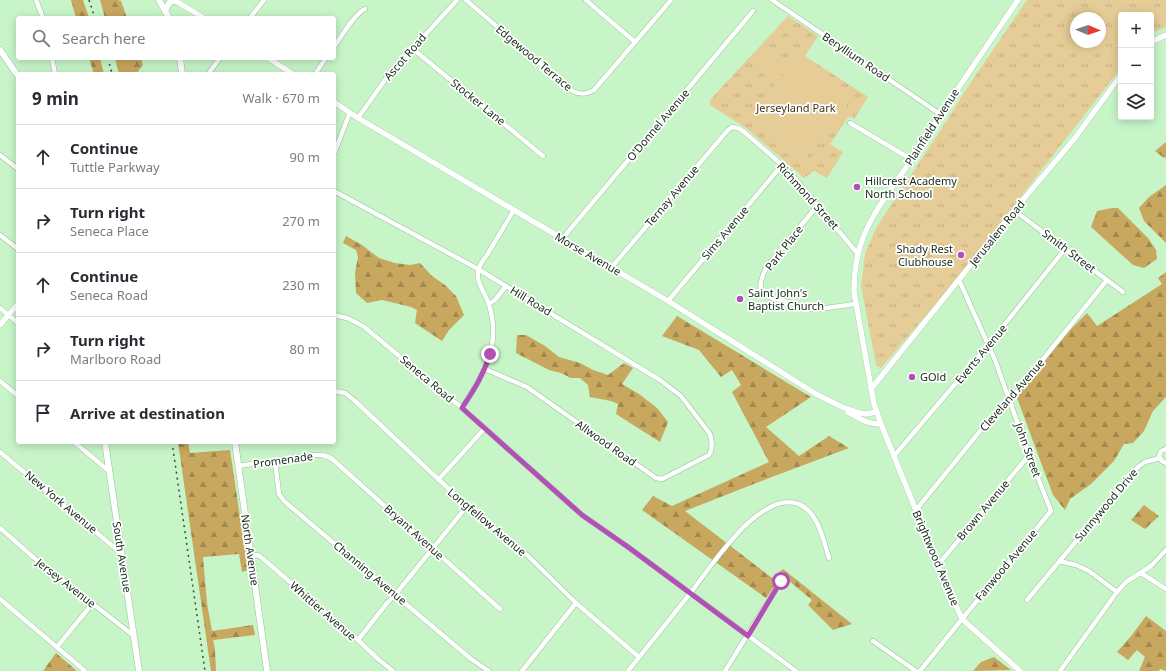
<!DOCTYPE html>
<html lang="en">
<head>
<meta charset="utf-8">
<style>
	body { margin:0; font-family:"Noto Sans",sans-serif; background:#f7f7f7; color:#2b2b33 }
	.controls { position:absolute; right:12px; top:12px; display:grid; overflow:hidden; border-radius:4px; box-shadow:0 2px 10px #0003 }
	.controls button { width:36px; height:36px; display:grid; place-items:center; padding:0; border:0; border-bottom:1px solid #e1e1e2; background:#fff; color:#2b2b33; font:20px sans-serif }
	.compass { position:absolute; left:1070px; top:12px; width:36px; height:36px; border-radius:50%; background:#fff; box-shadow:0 2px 10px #0003; rotate:92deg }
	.stop { position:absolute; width:12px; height:12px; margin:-9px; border:3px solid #b350b7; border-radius:50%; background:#fff }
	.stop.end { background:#b350b7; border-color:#fff; box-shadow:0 1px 4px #0008 }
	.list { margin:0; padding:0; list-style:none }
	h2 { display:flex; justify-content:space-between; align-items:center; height:52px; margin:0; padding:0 16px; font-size:17px }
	h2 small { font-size:13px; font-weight:400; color:#7c7c81 }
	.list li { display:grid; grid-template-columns:26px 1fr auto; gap:12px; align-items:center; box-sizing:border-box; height:64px; padding:0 16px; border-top:1px solid #e1e1e2 }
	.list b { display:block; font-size:15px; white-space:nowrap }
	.list p { margin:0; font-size:13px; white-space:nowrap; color:#7c7c81 }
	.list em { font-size:13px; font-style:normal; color:#7c7c81 }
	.icon { flex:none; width:22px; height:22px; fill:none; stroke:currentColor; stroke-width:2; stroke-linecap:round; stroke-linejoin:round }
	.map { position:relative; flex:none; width:1166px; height:671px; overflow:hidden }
	.search { position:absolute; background:#fff; box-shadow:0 2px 10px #0003; left:16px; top:16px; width:320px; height:44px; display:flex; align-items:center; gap:10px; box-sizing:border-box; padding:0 14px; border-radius:4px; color:#7c7c81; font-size:15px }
	.panel { position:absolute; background:#fff; box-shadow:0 2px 10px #0003; left:16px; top:72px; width:320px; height:372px; border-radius:4px }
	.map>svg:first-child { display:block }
	.grass { fill:url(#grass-tufts); fill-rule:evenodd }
	.forest { fill:url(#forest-firs) }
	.pitch { fill:#e6cc96 }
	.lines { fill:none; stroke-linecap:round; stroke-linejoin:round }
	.minor-casing { stroke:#95c297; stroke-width:5.5 }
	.tertiary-casing { stroke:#95c297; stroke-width:6 }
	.secondary-casing { stroke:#95c297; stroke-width:7 }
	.minor { stroke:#fff; stroke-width:4.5 }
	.tertiary { stroke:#fff; stroke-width:5.5 }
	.secondary { stroke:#fff; stroke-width:6 }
	.rail { stroke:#364d37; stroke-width:1.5; stroke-dasharray:2 4; stroke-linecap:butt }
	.route { stroke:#b350b7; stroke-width:5 }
	.poi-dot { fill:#b350b7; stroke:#fff; stroke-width:1.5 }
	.labels { text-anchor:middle; stroke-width:3.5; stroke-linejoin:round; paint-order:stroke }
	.street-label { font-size:11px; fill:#172918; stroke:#fff }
	.park-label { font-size:11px; fill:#443615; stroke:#fff }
	.poi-label { font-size:11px; fill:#172918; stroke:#fff; text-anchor:start }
</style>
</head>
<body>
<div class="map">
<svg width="1166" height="671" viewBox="0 0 1166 671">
	<defs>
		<pattern id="grass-tufts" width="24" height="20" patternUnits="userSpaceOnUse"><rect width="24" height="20" fill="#e6cc96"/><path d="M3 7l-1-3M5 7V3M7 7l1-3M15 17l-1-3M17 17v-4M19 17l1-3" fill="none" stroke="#c5af81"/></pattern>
		<pattern id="forest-firs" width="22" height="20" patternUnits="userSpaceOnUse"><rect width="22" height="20" fill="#c8a75e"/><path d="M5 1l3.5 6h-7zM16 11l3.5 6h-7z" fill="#a1884d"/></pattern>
	</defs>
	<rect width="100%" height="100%" fill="#c7f5c8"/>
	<g class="grass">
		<path d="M1027,0h139v27l-15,6v-18h-30v53l-166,213 -74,87 -5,-3 -15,-79 4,-32 11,-26 70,-106 19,-31zM1076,18h24v24h-24z"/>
		<polygon points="788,16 818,36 805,56 868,97 854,119 849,116 830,144 843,152 827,178 814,171 804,178 746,128 710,105 710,100"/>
	</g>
	<g class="forest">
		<polygon points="71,0 83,0 89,18 76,18"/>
		<polygon points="100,0 118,0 121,1 127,18 105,18"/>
		<polygon points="89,58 100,58 104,74 94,74"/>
		<polygon points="115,58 141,58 143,65 136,74 119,74"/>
		<polygon points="1166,142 1166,157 1164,158 1155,151"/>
		<polygon points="1166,185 1166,243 1144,221 1139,208 1149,197"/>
		<polygon points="1112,208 1118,208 1148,238 1156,250 1157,259 1144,268 1133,265 1091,227 1097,211"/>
		<polygon points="346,236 362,245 379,258 395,263 410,265 420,263 432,276 445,285 456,296 464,315 449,330 442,341 415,323 417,310 411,307 382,300 367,303 356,293 355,273 358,257 356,250 343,243"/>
		<polygon points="1166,272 1166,397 1153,411 1144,431 1133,443 1124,444 1114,461 1091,484 1070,499 1065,510 1053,495 1016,395 1071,329 1087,313 1097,326 1162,284 1158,278"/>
		<polygon points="677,316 811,397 766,427 799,456 829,436 849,448 777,475 685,511 772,578 783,569 852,624 833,630 808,605 812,600 782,575 766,598 642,510 653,496 672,506 769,462 732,392 741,385 732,370 721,377 699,350 662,336"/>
		<polygon points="526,335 545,346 559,357 580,363 593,370 608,375 624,363 633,368 622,384 639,394 657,408 668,422 660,442 616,414 618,404 611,401 590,397 588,385 580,378 571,378 561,373 549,370 516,353 517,335"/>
		<polygon points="178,442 188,442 190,453 230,450 248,570 242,572 239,554 203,557 207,603 212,631 253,625 255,635 213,640 215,649 216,671 211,671"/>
		<polygon points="1144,505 1159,516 1145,529 1131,520"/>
		<polygon points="1146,616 1166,631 1166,671 1161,669 1158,671 1139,671 1145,657 1137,650 1128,660 1117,652 1132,635"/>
		<polygon points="56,653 77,671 43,671"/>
		<polygon points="994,657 1011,670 973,671 981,662"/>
	</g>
	<g class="pitch">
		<polygon points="766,45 786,61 772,79 752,63"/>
		<polygon points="795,61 852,98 806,158 750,114"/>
	</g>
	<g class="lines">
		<g class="minor-casing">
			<g id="minor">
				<polyline points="36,0 43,18"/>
				<path d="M466,0l104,89c8,6 15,6 24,1l77,-90"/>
				<polyline points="586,0 635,42"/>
				<polyline points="772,0 940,114"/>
				<polyline points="250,18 264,0"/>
				<path d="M334,47c7,-10 21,-34 31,-38"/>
				<polyline points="413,49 543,156"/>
				<polyline points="52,58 55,74"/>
				<polyline points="208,74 220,58"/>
				<polyline points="315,74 326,58"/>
				<polyline points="358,118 387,77 457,0"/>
				<polyline points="850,123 911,159"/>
				<polyline points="334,154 350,112"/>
				<polyline points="0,155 18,169"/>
				<path d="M334,191l144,78 182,111 21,16 29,38c2,8 3,14 -1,21l-47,24 -6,-1 -129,-91 -42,-18"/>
				<path d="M818,205l-50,60c-5,8 -13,26 -2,31l46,13h7l36,-5"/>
				<polyline points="1015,211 1123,292"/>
				<polyline points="0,235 18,249"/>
				<polyline points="562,239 753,11"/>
				<polyline points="611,268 727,131 732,127 738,128 743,131 782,165 792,175 858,254"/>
				<polyline points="668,301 782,165"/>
				<polyline points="489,304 495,300 506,286"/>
				<polyline points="0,308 18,323"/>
				<polyline points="334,315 347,318 363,326 462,408 582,515 628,547 796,671"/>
				<polyline points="0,381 18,396"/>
				<polyline points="334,391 345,393 355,401 467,506 527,555 576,603 639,657"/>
				<path d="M462,408c21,-33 40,-63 27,-103 -3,-11 -13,-22 -11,-34 1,-6 6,-12 9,-16 9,-15 18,-30 27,-45"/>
				<polyline points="74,442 109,471"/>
				<polyline points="1166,449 1161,451 1159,456 1162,461 1166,463"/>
				<polyline points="0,452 121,553"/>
				<polyline points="894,456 989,344 1065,249"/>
				<polyline points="275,461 279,494 284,501 471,659 489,671"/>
				<polyline points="238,466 314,455 322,455 331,458 500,609"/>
				<polyline points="438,480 485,428"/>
				<polyline points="916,510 980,431 1010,400 1107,280"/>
				<polyline points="0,528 33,557 134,636"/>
				<polyline points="251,556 258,555 262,558 358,640 378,659 393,671"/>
				<polyline points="1059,561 1076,565 1089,571 1117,592"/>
				<polyline points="938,565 1029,455"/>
				<polyline points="1141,573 1166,589"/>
				<polyline points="0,599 85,671"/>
				<polyline points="1027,600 1138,467 1145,462 1160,458"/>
				<polyline points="358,640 387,603 395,595 467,506"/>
				<polyline points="873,641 916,671"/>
				<polyline points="57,647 92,604"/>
				<polyline points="522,671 576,603"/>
				<path d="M628,671c20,-25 41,-51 61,-76 20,-25 75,-114 115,-88 15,10 20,35 25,51"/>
				<polyline points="725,671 781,581"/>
				<polyline points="920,671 962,619 1051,511 1029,455 995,360 959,280"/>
				<polyline points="1060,671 1117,592 1126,582 1151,566 1166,550"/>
			</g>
		</g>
		<g class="tertiary-casing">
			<g id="tertiary">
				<polyline points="174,0 204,18"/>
				<path d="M1018,0c-36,53 -72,105 -106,159 -17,25 -38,50 -49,79 -7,18 -9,35 -9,54l20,112 7,20 57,141 24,54 58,52"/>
				<polyline points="1151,42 1166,35"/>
				<polyline points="268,58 293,74"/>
				<polyline points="334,102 358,118 668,301 816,394 842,407 860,413 866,414 877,412"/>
				<polyline points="0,325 18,304"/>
				<polyline points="871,389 1022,201 1075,138 1121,75"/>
				<path d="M848,412c11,6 20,13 33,12"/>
			</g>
		</g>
		<g class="secondary-casing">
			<g id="secondary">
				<polyline points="159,0 169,18"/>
				<polyline points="165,11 169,3 175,0"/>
				<polyline points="0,50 18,76"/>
				<polyline points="180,58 182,74"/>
				<polyline points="105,442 139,671"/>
				<polyline points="235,442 267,671"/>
			</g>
		</g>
		<use href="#minor" class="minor"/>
		<use href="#tertiary" class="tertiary"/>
		<use href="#secondary" class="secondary"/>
		<g class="rail">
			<polyline points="89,0 95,18"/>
			<polyline points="108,58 112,74"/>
			<polyline points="172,442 205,671"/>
		</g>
	</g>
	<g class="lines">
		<path class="route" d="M490,354c-7,22 -15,34 -28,54l120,107 46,32 120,89 33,-55"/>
	</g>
	<g class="poi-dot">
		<circle cx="857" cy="187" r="4"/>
		<circle cx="961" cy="255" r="4"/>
		<circle cx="740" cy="299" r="4"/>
		<circle cx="912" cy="377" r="4"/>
	</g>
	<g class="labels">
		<g class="street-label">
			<text transform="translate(405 57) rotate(-49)" y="4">Ascot Road</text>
			<text transform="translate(856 57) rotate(34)" y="4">Beryllium Road</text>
			<text transform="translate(534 58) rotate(40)" y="4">Edgewood Terrace</text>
			<text transform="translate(478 102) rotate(39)" y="4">Stocker Lane</text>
			<text transform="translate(658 125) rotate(-50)" y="4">O'Donnel Avenue</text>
			<text transform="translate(932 127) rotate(-57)" y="4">Plainfield Avenue</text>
			<text transform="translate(672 196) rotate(-50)" y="4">Ternay Avenue</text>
			<text transform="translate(808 196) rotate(48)" y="4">Richmond Street</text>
			<text transform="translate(725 233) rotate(-50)" y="4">Sims Avenue</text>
			<text transform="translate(997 233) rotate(-51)" y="4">Jerusalem Road</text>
			<text transform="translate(784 248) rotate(-52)" y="4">Park Place</text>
			<text transform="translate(1069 251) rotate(37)" y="4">Smith Street</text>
			<text transform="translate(588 254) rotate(30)" y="4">Morse Avenue</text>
			<text transform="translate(531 301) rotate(31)" y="4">Hill Road</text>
			<text transform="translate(981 354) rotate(-50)" y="4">Everts Avenue</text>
			<text transform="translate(427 379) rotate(40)" y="4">Seneca Road</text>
			<text transform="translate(1012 395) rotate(-49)" y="4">Cleveland Avenue</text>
			<text transform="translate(606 443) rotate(35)" y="4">Allwood Road</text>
			<text transform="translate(1028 450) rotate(70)" y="4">John Street</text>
			<text transform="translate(283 460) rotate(-8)" y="4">Promenade</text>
			<text transform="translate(61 502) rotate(40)" y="4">New York Avenue</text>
			<text transform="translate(1106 505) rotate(-50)" y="4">Sunnywood Drive</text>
			<text transform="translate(983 510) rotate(-50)" y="4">Brown Avenue</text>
			<text transform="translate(487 522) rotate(40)" y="4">Longfellow Avenue</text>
			<text transform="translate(414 532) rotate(42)" y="4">Bryant Avenue</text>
			<text transform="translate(250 550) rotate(82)" y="4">North Avenue</text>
			<text transform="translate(122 557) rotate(81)" y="4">South Avenue</text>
			<text transform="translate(936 558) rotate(67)" y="4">Brightwood Avenue</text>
			<text transform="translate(1006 565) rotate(-50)" y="4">Fanwood Avenue</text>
			<text transform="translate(370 573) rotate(40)" y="4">Channing Avenue</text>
			<text transform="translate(66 583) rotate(38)" y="4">Jersey Avenue</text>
			<text transform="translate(323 611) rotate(41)" y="4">Whittier Avenue</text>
		</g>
		<g class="park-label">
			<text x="796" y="112">Jerseyland Park</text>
		</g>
		<g class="poi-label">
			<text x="865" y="185">Hillcrest Academy<tspan x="865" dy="13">North School</tspan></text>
			<text x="953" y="253" text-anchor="end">Shady Rest<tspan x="953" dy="13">Clubhouse</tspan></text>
			<text x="748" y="297">Saint John's<tspan x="748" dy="13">Baptist Church</tspan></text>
			<text x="920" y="381">GOld</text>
		</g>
	</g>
</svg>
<div class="controls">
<button>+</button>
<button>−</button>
<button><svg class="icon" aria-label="layers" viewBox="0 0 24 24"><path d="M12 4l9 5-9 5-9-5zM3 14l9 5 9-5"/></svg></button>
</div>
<svg class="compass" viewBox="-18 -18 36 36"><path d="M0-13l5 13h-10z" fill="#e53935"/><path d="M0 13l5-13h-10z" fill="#7c7c81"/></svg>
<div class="stop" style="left:781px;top:581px"></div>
<div class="stop end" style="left:490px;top:354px"></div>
<div class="search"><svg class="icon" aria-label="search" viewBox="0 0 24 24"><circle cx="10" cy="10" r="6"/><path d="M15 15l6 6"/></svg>Search here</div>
<section class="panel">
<h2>9 min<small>Walk · 670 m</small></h2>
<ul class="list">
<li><svg class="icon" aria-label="ahead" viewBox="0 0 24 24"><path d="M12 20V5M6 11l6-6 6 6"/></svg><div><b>Continue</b><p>Tuttle Parkway</p></div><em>90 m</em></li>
<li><svg class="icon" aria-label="right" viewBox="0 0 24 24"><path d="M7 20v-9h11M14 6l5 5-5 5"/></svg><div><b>Turn right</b><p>Seneca Place</p></div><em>270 m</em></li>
<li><svg class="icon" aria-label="ahead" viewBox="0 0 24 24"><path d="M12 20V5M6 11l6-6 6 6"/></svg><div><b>Continue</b><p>Seneca Road</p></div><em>230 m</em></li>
<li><svg class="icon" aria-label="right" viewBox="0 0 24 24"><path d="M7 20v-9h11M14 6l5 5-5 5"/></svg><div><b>Turn right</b><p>Marlboro Road</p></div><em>80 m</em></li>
<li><svg class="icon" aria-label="arrive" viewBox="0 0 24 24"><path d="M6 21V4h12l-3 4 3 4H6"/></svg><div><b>Arrive at destination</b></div></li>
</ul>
</section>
</div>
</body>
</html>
